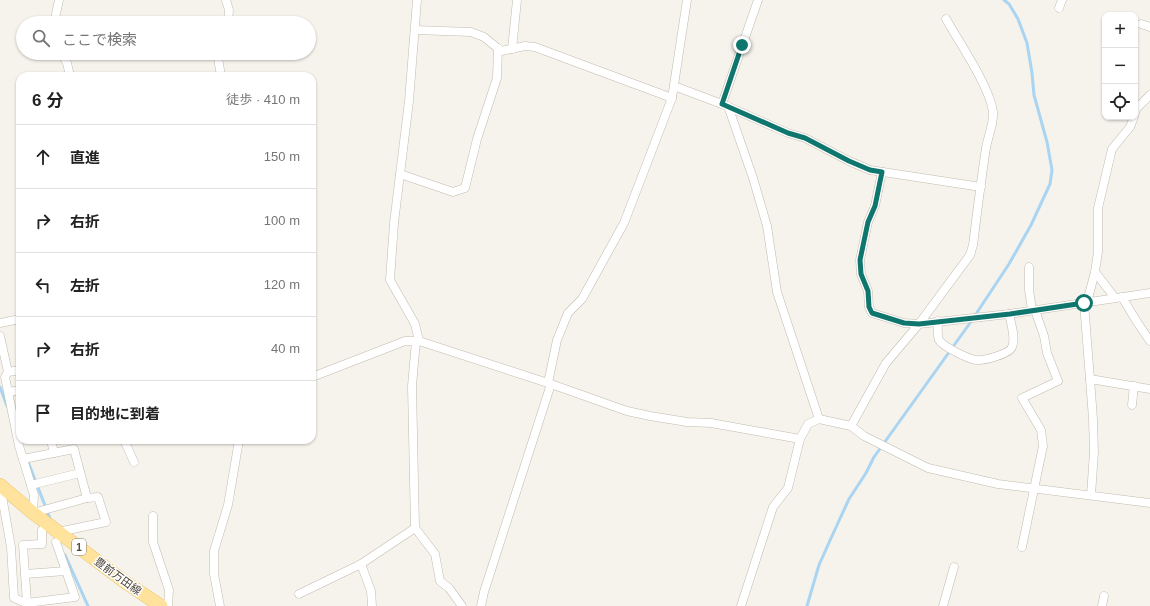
<!DOCTYPE html>
<html lang="ja">
<head>
<meta charset="utf-8">
<style>
	body { margin:0; font-family:Arial,"Noto Sans JP",sans-serif; background:#f2f2f2; color:#222 }
	.controls { position:absolute; right:12px; top:12px; display:grid; overflow:hidden; border-radius:8px; box-shadow:0 1px 3px #0004 }
	.controls button { width:36px; height:36px; display:grid; place-items:center; padding:0; border:0; border-bottom:1px solid #e0e0e0; background:#fff; color:#222; font:20px sans-serif }
	.stop { position:absolute; width:12px; height:12px; margin:-9px; border:3px solid #0f766e; border-radius:50%; background:#fff }
	.stop.end { background:#0f766e; border-color:#fff; box-shadow:0 1px 4px #0008 }
	.list { margin:0; padding:0; list-style:none }
	h2 { display:flex; justify-content:space-between; align-items:center; height:52px; margin:0; padding:0 16px; font-size:17px }
	h2 small { font-size:13px; font-weight:400; color:#767676 }
	.list li { display:grid; grid-template-columns:26px 1fr auto; gap:12px; align-items:center; box-sizing:border-box; height:64px; padding:0 16px; border-top:1px solid #e0e0e0 }
	.list b { display:block; font-size:15px; white-space:nowrap }
	.list em { font-size:13px; font-style:normal; color:#767676 }
	.icon { flex:none; width:22px; height:22px; fill:none; stroke:currentColor; stroke-width:2; stroke-linecap:round; stroke-linejoin:round }
	.map { position:relative; flex:none; width:1150px; height:606px; overflow:hidden }
	.search { position:absolute; background:#fff; box-shadow:0 1px 3px #0004; left:16px; top:16px; width:300px; height:44px; display:flex; align-items:center; gap:10px; box-sizing:border-box; padding:0 14px; border-radius:22px; color:#767676; font-size:15px }
	.panel { position:absolute; background:#fff; box-shadow:0 1px 3px #0004; left:16px; top:72px; width:300px; height:372px; border-radius:12px }
	.map>svg:first-child { display:block }
	.lines { fill:none; stroke-linecap:round; stroke-linejoin:round }
	.stream { stroke:#a9d4f2; stroke-width:3 }
	.minor-casing { stroke:#c2bbae; stroke-width:9 }
	.primary-casing { stroke:#e6c16a; stroke-width:14 }
	.minor { stroke:#fff; stroke-width:8 }
	.primary { stroke:#ffe39c; stroke-width:13 }
	.route { stroke:#0f766e; stroke-width:5 }
	.labels { text-anchor:middle; stroke-width:3; stroke-linejoin:round; paint-order:stroke }
	.shield { fill:#fff; stroke:#817c74; stroke-width:1 }
	.shield-label { font-size:10px; font-weight:bold; fill:#4b4439 }
	.street-label { font-size:11px; fill:#4b4439; stroke:#fff }
</style>
</head>
<body>
<div class="map">
<svg width="1150" height="606" viewBox="0 0 1150 606">
	<rect width="100%" height="100%" fill="#f6f3ec"/>
	<g class="lines">
		<g class="stream">
			<polyline points="0,387 7,406"/>
			<polyline points="27,459 51,521"/>
			<polyline points="65,555 88,606"/>
			<polyline points="807,606 819,565 832,536 849,499 866,473 874,457 970,323 1009,264 1031,225 1050,184 1052,170 1047,142 1034,95 1032,73 1027,43 1018,19 1009,4 1004,0"/>
		</g>
		<g class="minor-casing">
			<g id="minor">
				<polyline points="226,0 229,10 228,23"/>
				<polyline points="417,0 409,101 394,223 390,280 415,324 419,341"/>
				<polyline points="1059,8 1062,0"/>
				<polyline points="54,23 59,0"/>
				<polyline points="1141,24 1150,27"/>
				<polyline points="415,30 471,32 484,37 501,51 525,46 535,47 672,98"/>
				<polyline points="512,49 517,0"/>
				<polyline points="61,53 67,63 70,76"/>
				<polyline points="219,53 218,58 221,76"/>
				<polyline points="674,86 722,104 788,133 805,138 849,161 870,170 981,187"/>
				<polyline points="722,104 758,0"/>
				<polyline points="728,106 753,178 767,226 777,292 819,419"/>
				<polyline points="1135,113 1136,109 1150,95"/>
				<path d="M882,172l-7,34 -7,16 -8,38 1,14 7,17 1,16 3,6 32,10 15,1 51,-69 3,-10c4,-32 8,-65 13,-97 2,-12 8,-24 7,-36 -3,-25 -34,-70 -47,-93"/>
				<polyline points="400,174 453,192 465,188 477,139 497,78 498,48"/>
				<polyline points="1029,267 1029,290 1032,310"/>
				<polyline points="1095,272 1115,298"/>
				<polyline points="1122,297 1137,322 1150,341"/>
				<polyline points="1087,302 1095,272 1098,252 1098,208 1112,149 1130,127 1134,117"/>
				<polyline points="1084,303 1090,379 1150,389"/>
				<path d="M938,321c0,6 -1,14 1,19 4,7 30,19 37,20 7,1 34,-6 36,-13 4,-9 -1,-23 -3,-33"/>
				<polyline points="0,323 20,319"/>
				<polyline points="0,336 8,372 5,377 19,446 34,495 33,513 87,498"/>
				<polyline points="416,341 412,386 415,528 435,554 440,581 449,588 462,606"/>
				<polyline points="8,372 20,370"/>
				<polyline points="312,377 405,341 419,341 548,383 627,411 650,416 687,422 711,423 800,439 808,424 819,419 851,426 864,436 928,468 998,484 1150,503"/>
				<polyline points="1090,379 1093,419 1094,452 1091,495"/>
				<polyline points="548,383 557,340 568,313 582,299 624,223 672,98 687,0"/>
				<polyline points="9,392 20,390"/>
				<polyline points="1132,405 1134,386"/>
				<polyline points="851,426 886,363 919,324 1009,314 1150,293"/>
				<polyline points="51,440 54,453"/>
				<polyline points="124,440 134,462"/>
				<polyline points="23,459 74,449 87,498 98,497 106,522 58,532"/>
				<polyline points="0,485 11,547 14,598 31,605"/>
				<polyline points="31,485 80,473"/>
				<polyline points="153,516 153,542 169,590 168,606"/>
				<polyline points="47,524 42,530 42,544 23,545 27,603 75,597 56,542"/>
				<polyline points="1022,547 1043,446 1041,430 1022,398 1058,381 1047,353 1044,336 1035,310"/>
				<polyline points="361,564 371,591 372,606"/>
				<polyline points="25,574 66,571"/>
				<polyline points="299,594 361,564 415,528"/>
				<polyline points="220,606 214,574 214,551 228,505 239,440"/>
				<polyline points="481,606 484,592 551,384"/>
				<polyline points="741,606 773,507 788,488 800,439"/>
				<polyline points="943,606 954,567"/>
				<polyline points="1102,606 1104,596"/>
			</g>
		</g>
		<g class="primary-casing">
			<polyline id="primary" points="0,485 33,513 125,582 161,606"/>
		</g>
		<use href="#minor" class="minor"/>
		<use href="#primary" class="primary"/>
	</g>
	<g class="lines">
		<polyline class="route" points="742,45 722,104 788,133 805,138 849,161 870,170 882,172 875,206 868,222 860,260 861,274 868,291 869,307 872,313 904,323 919,324 1010,314 1084,303"/>
	</g>
	<g class="labels">
		<rect class="shield" x="72" y="539" width="14" height="16" rx="3"/>
		<g class="shield-label">
			<text x="79" y="551">1</text>
		</g>
		<g class="street-label">
			<text transform="translate(118 576) rotate(36)" y="4">豊前万田線</text>
		</g>
	</g>
</svg>
<div class="controls">
<button>+</button>
<button>−</button>
<button><svg class="icon" aria-label="locate" viewBox="0 0 24 24"><circle cx="12" cy="12" r="6"/><path d="M12 2v4M12 18v4M2 12h4M18 12h4"/></svg></button>
</div>
<div class="stop" style="left:1084px;top:303px"></div>
<div class="stop end" style="left:742px;top:45px"></div>
<div class="search"><svg class="icon" aria-label="search" viewBox="0 0 24 24"><circle cx="10" cy="10" r="6"/><path d="M15 15l6 6"/></svg>ここで検索</div>
<section class="panel">
<h2>6 分<small>徒歩 · 410 m</small></h2>
<ul class="list">
<li><svg class="icon" aria-label="ahead" viewBox="0 0 24 24"><path d="M12 20V5M6 11l6-6 6 6"/></svg><div><b>直進</b></div><em>150 m</em></li>
<li><svg class="icon" aria-label="right" viewBox="0 0 24 24"><path d="M7 20v-9h11M14 6l5 5-5 5"/></svg><div><b>右折</b></div><em>100 m</em></li>
<li><svg class="icon" aria-label="left" viewBox="0 0 24 24"><path d="M17 20v-9H6M10 6l-5 5 5 5"/></svg><div><b>左折</b></div><em>120 m</em></li>
<li><svg class="icon" aria-label="right" viewBox="0 0 24 24"><path d="M7 20v-9h11M14 6l5 5-5 5"/></svg><div><b>右折</b></div><em>40 m</em></li>
<li><svg class="icon" aria-label="arrive" viewBox="0 0 24 24"><path d="M6 21V4h12l-3 4 3 4H6"/></svg><div><b>目的地に到着</b></div></li>
</ul>
</section>
</div>
</body>
</html>
